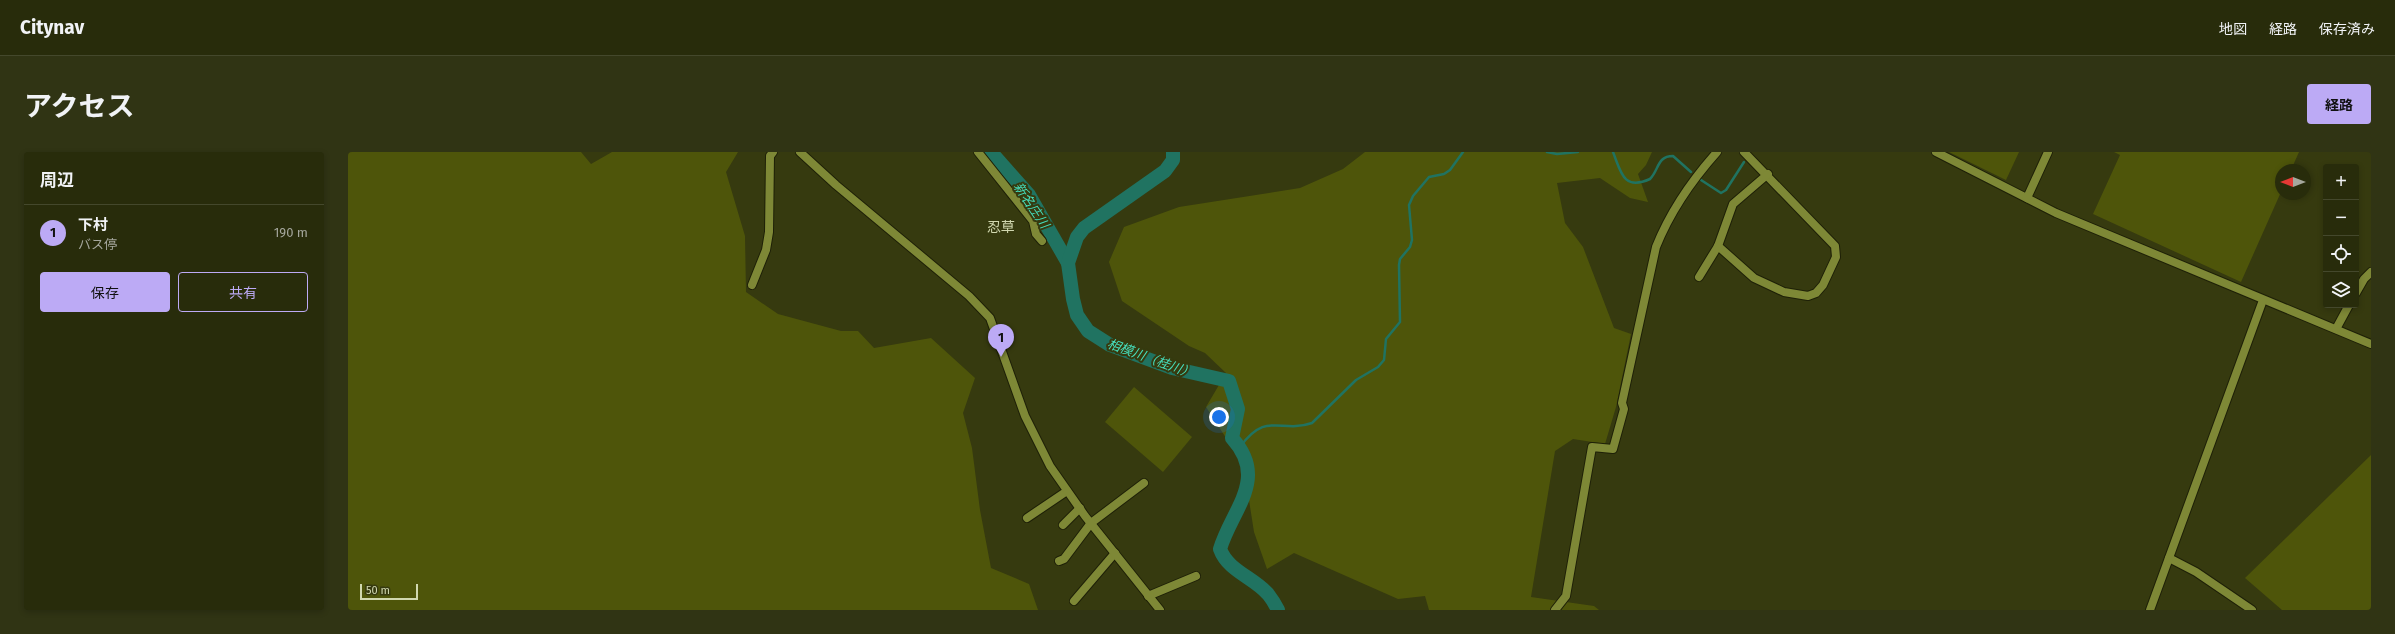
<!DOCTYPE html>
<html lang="ja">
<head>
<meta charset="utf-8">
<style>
	body { margin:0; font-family:"Fira Sans","Noto Sans JP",sans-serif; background:#303414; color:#f1f3f6 }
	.controls { position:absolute; right:12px; top:12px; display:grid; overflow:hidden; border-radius:4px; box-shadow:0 2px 6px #0003 }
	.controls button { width:36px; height:36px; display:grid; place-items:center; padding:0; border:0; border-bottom:1px solid #44482c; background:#282c0b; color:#f1f3f6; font:20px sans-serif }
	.compass { position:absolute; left:1927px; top:12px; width:36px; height:36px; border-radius:50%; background:#282c0b; box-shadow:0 2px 6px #0003; rotate:270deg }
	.scale { position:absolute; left:12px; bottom:10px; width:58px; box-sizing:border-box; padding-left:4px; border:2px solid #d1d8b0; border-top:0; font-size:11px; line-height:14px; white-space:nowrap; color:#d1d8b0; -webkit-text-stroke:3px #363a0f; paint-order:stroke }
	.you { position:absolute; left:871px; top:265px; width:14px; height:14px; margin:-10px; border:3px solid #fff; border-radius:50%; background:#1a73e8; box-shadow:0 0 0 6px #1a73e833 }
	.badge { display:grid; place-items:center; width:26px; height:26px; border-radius:50%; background:#bcaaf5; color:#111; font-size:13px; font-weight:700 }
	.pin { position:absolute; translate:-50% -33px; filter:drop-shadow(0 1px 2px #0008) }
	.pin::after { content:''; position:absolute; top:21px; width:14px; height:12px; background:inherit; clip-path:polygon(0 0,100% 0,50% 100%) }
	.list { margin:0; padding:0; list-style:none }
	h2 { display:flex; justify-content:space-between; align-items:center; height:52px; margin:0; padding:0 16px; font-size:17px }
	h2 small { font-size:13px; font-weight:400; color:#a5a79d }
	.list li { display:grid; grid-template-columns:26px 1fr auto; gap:12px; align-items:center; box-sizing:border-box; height:56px; padding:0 16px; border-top:1px solid #44482c }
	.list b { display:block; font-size:15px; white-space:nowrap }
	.list p { margin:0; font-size:13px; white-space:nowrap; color:#a5a79d }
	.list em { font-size:13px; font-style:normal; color:#a5a79d }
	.actions { display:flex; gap:8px; padding:12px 16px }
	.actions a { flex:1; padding:9px 0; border:1px solid #bcaaf5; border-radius:4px; text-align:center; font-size:14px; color:#bcaaf5 }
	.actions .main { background:#bcaaf5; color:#111 }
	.icon { flex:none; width:22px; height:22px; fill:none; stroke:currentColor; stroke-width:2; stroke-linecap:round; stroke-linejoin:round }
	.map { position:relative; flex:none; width:2023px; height:458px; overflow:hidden; border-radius:4px }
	header { display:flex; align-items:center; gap:24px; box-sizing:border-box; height:56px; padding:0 20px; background:#282c0b; border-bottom:1px solid #44482c }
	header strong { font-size:19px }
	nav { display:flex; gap:22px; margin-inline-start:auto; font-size:14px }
	.intro { display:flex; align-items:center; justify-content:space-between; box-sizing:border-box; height:96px; padding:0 24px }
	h1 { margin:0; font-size:28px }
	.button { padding:10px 18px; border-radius:4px; background:#bcaaf5; color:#111; font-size:14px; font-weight:700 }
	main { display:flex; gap:24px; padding:0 24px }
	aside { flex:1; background:#282c0b; border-radius:4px; box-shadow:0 2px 6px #0003 }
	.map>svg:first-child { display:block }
	.green { fill:#4e550a }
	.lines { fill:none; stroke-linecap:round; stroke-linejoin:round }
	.stream { stroke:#207361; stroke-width:2.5 }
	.river { stroke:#207361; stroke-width:14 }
	.minor-casing { stroke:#1e2007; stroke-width:10 }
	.tertiary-casing { stroke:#1e2007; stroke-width:10 }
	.minor { stroke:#7e8836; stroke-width:8 }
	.tertiary { stroke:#7e8836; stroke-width:8 }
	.labels { text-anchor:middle; stroke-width:4; stroke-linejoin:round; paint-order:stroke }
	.water-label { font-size:13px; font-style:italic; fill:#46debd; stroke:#363a0f }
	.quarter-label { font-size:14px; fill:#d1d8b0; stroke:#363a0f }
</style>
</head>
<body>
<header>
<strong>Citynav</strong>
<nav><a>地図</a><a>経路</a><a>保存済み</a></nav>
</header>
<div class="intro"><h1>アクセス</h1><a class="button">経路</a></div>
<main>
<aside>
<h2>周辺<small></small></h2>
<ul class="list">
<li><span class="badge">1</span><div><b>下村</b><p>バス停</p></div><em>190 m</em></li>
</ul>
<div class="actions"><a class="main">保存</a><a>共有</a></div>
</aside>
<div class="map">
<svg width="2023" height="458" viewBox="0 0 2023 458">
	<rect width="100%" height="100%" fill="#363a0f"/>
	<g class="green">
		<polygon points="0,0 233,0 243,12 264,0 390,0 378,20 397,84 398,140 430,162 493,179 510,179 526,196 583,186 627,226 615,261 624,296 632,358 643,416 681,432 690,458 0,458"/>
		<polygon points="1017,0 1304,0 1298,13 1290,22 1300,50 1282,46 1252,26 1209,31 1217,71 1235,95 1266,176 1283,182 1268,255 1257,292 1225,287 1207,299 1183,445 1246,454 1251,458 1081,458 1077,444 1050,447 946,401 919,417 906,380 898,329 891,306 858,255 878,221 857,201 841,194 774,149 761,110 776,75 831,55 952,36 995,17"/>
		<polygon points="1601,0 1671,0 1658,28"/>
		<polygon points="1766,0 1951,0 1943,18 1933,18 1933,40 1893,130 1745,62 1772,3"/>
		<polygon points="786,235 844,285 815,320 757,270"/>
		<polygon points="2023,303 2023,458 1934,458 1897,426"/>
	</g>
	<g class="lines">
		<g class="stream">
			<polyline points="1199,0 1209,2 1230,0"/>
			<path d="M1265,0c8,20 10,39 37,27 9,-9 7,-23 23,-23l18,16"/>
			<polyline points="1353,28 1373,41 1378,38 1396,10"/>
			<path d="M892,295c27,-37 40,-13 72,-24l44,-43 22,-13 6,-7 2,-21 14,-17 -1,-57 1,-6 10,-12 2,-7 -3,-35 4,-9 16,-19 15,-3 6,-4 13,-18"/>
		</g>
		<g class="river">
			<polyline points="643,0 681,43 720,111"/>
			<path d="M825,0v8l-8,11 -81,57 -7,9 -9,26 5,36 4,16 11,16 22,14 62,23 57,13 9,28 -6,29c37,41 0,71 -12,111 8,22 33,28 48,45 4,5 7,10 10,16"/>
		</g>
		<g class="minor-casing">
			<g id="minor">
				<polyline points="630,0 685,69 688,82 694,89"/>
				<polyline points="1588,0 1708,61 2023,192"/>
				<polyline points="1679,46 1700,0"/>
				<polyline points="1370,94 1406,126 1436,140 1460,144 1468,141 1475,133 1488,105 1487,94 1396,0"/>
				<polyline points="1351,125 1370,94 1385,52 1420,22"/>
				<polyline points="404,133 418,98 421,80 422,4 425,0"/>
				<polyline points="2008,141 2016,127 2023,120"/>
				<polyline points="1988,177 2001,153"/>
				<polyline points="679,366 719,339"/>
				<polyline points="715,373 732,356"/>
				<polyline points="1821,406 1848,420 1904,458"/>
				<polyline points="711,409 716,407 743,371 796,331"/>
				<polyline points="800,444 848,424"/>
				<polyline points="726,449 767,401"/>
				<path d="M1207,458l11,-14 26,-149 21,2 11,-40 -2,-6 34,-156c14,-35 36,-67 61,-95"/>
				<polyline points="1802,458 1915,148"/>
			</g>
		</g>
		<g class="tertiary-casing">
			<polyline id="tertiary" points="452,0 488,33 621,144 642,166 677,264 702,314 737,364 812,458"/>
		</g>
		<use href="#minor" class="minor"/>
		<use href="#tertiary" class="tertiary"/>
	</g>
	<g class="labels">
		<g class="water-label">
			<text transform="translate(684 53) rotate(56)" y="5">新名庄川</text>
			<text transform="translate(803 206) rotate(20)" y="5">相模川（桂川）</text>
		</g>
		<g class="quarter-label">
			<text x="653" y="80">忍草</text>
		</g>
	</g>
</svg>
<div class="controls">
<button>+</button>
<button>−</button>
<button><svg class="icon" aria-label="locate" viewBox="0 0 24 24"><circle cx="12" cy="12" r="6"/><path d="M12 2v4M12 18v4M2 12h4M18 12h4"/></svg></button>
<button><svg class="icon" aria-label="layers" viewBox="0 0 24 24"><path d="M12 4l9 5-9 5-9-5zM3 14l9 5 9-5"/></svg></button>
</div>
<svg class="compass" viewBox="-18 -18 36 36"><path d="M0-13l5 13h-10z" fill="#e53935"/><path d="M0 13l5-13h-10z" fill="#a5a79d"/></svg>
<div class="scale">50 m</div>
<div class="you"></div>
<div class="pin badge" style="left:653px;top:205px">1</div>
</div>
</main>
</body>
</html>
